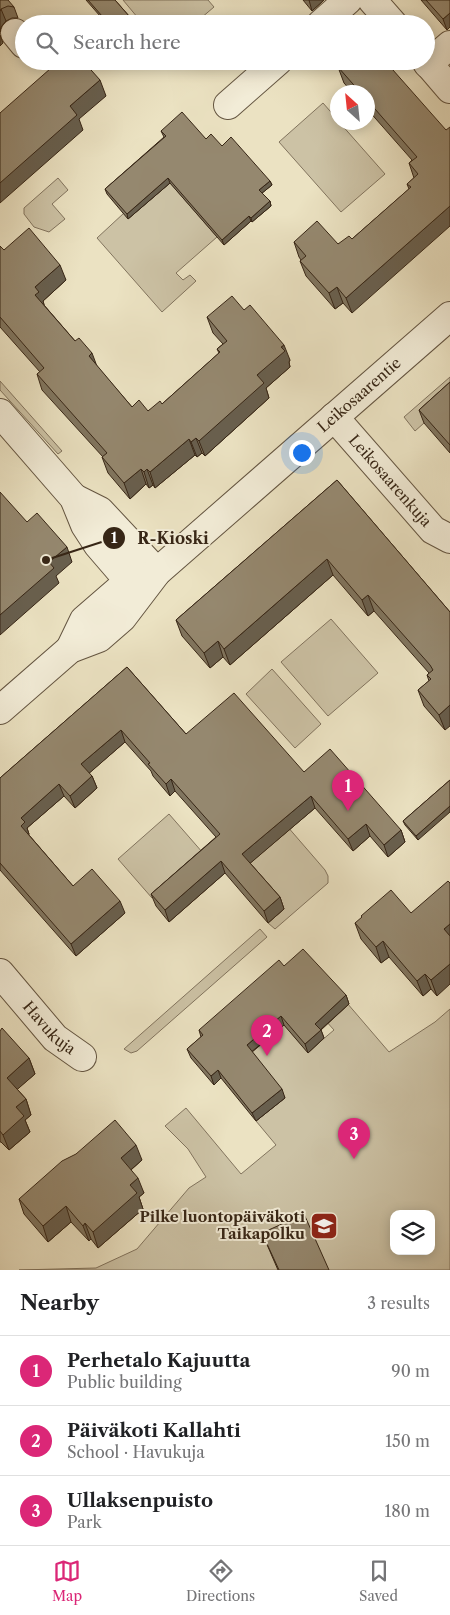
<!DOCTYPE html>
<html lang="en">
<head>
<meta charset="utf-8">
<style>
	body { margin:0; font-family:"Libre Caslon Text",serif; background:#f6f6f6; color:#202124 }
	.controls { position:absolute; right:15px; bottom:15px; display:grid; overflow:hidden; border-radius:10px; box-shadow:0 2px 12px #0003 }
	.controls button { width:45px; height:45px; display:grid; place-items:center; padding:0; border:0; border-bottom:1px solid #e0e0e0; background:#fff; color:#202124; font:25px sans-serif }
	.compass { position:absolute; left:330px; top:85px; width:45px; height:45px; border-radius:50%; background:#fff; box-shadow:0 2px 12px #0003; rotate:333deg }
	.you { position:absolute; left:301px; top:452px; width:18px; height:18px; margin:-12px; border:4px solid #fff; border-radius:50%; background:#1a73e8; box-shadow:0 0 0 8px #1a73e833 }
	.badge { display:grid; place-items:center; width:32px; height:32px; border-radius:50%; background:#db2777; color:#fff; font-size:16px; font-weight:700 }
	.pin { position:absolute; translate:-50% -41px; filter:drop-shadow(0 1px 2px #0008) }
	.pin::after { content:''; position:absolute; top:26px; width:18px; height:15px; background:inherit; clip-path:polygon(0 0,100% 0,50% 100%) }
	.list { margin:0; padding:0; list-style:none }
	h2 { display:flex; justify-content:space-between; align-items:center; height:65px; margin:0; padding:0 20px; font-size:21px }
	h2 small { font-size:16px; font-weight:400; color:#757577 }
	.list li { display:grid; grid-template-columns:32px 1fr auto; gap:15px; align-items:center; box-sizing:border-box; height:70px; padding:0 20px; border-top:1px solid #e0e0e0 }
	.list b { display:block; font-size:19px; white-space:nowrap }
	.list p { margin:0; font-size:16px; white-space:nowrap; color:#757577 }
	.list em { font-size:16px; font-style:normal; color:#757577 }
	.icon { flex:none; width:28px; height:28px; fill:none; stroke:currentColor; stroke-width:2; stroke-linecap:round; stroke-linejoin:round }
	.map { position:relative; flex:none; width:450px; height:1270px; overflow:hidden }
	.search { position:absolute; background:#fff; box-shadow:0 2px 12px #0003; left:15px; right:15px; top:15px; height:55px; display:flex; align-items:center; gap:12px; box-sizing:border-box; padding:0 18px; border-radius:28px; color:#757577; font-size:19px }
	.sheet { height:275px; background:#fff }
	nav { display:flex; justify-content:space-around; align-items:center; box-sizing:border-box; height:70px; border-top:1px solid #e0e0e0; background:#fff; font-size:14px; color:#757577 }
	nav a { display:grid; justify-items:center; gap:2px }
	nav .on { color:#db2777 }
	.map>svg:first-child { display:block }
	.green { fill:#ccc2a5; stroke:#82745e; fill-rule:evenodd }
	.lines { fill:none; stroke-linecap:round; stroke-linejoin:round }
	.minor-casing { stroke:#645541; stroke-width:30 }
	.minor { stroke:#f2ecd7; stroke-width:28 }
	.wall { fill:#80755f; stroke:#372616 }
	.shaded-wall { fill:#685f4e; stroke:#372616 }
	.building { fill:#95886f; stroke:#372616 }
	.labels { text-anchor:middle; stroke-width:4; stroke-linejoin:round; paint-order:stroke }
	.street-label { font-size:15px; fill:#372616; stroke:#f2ecd7 }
	.poi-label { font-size:15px; font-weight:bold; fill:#372616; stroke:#f2ecd7; text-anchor:end }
	.leader { fill:none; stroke:#372616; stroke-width:2 }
	.callout-dot { fill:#372616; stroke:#f2ecd7; stroke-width:2 }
	.mark-label { font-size:15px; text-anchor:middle; font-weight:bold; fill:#fff }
	.callout-label { font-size:16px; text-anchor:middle; font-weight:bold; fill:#372616; stroke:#f2ecd7; stroke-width:4; stroke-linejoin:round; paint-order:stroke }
</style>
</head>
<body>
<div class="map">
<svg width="450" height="1270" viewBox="0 0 450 1270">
	<rect width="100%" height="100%" fill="#ebe2c2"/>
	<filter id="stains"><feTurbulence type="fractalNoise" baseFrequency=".004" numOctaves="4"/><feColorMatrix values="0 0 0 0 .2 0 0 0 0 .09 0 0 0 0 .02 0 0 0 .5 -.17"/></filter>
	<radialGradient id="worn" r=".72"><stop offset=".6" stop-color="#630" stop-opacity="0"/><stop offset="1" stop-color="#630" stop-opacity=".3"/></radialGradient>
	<g class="green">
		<polygon points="123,0 208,0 214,7 194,24 143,24"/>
		<polygon points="323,103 337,119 338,122 340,123 385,174 341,212 279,142"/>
		<polygon points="58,178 68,190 52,204 65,219 49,232 34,227 24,214 24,208"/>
		<polygon points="170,183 217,237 176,273 183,280 190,275 196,281 162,312 97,238 124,213 129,218"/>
		<polygon points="450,377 450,400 415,431 404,417"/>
		<polygon points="0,381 62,451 58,454 0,390"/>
		<polygon points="331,619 378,673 328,716 281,662"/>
		<polygon points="272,669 321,724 295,748 246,694"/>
		<polygon points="274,811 325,870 328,876 328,883 275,929 268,923 284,909 247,866"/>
		<polygon points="169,814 203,853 152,898 118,859"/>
		<polygon points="260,929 267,937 137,1051 131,1053 124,1049"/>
		<path d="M329,982l60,70 46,-30 15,-13v261h-431l77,-2 41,-19 52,-61 17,-11 -18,-28 -23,-23 21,-18 55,66 35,-29 -20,-24 29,-24 -35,-43 34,-29 24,27 26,-22 -26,-29zM394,1214h37v37h-37z"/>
	</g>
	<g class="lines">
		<g class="minor-casing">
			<g id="minor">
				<polyline points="372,0 393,24"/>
				<polyline points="321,24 348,0"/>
				<polyline points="15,33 24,44"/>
				<polyline points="426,61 450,89"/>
				<polyline points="428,64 450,45"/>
				<polyline points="228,105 278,61"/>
				<polyline points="0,413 74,498 85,525 98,545 129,581"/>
				<path id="s1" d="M334,417l99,113 17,9"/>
				<polyline points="74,498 100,511 157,572"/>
				<polyline points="70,649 84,620 129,581 146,576"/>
				<path id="s2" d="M0,710l70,-61 29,-11 23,-20 35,-46 293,-256"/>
				<path id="s3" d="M0,973l55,65 27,19"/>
			</g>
		</g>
		<use href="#minor" class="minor"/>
	</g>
	<g class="wall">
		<polygon points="0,0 14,7 18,18 12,18 6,21 1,27 0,32"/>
		<polygon points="86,0 115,0 136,24 107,24"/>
		<polygon points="303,0 324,0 312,11"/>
		<polygon points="421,0 450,0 450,27 447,30"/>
		<polygon points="338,67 446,130 352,313 343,303 335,309 306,276 300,261 301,260 299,257 294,242 338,244 352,239 409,189 407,184 414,178 409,163 412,160 368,110 368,92 352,92 344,83"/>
		<polygon points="161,131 206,139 222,146 270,181 272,185 262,193 270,201 271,206 252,222 251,221 224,245 170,183 128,219 107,194 105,189 164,137"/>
		<polygon points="0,246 4,250 66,280 43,301 44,305 132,407 148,411 162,404 219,353 217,349 223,344 213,333 207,317 290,360 289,362 290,367 266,388 269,398 205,456 202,453 197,457 195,455 155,488 153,485 149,488 146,484 130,499 108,473 102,457 103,457 42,390 37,374 40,372 0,327"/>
		<polygon points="450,382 450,453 424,423 419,410"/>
		<polygon points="337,480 450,612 445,730 424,706 418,690 429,681 427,675 429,673 374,611 368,616 333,575 230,665 223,657 210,668 182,636 176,620"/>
		<polygon points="127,667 186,734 304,772 401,830 405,842 388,857 370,836 353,851 315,808 250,863 280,897 284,909 268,923 225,873 169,922 156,906 151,894 216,837 175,791 170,796 153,776 151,771 125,742 89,773 92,776 97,788 75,808 64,796 27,828 29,834 29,835 73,886 125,913 76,956 0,870 0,778"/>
		<polygon points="450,780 418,840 405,825 403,821"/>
		<polygon points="411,913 437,996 431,989 423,996 389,957 381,963 361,939 355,923"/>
		<polygon points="346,995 349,1004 321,1030 324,1038 308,1053 284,1025 252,1052 285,1098 256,1121 221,1078 214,1085 191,1058 187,1049 201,1037 199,1030"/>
		<polygon points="0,1031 29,1058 35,1074 17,1089 26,1099 31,1115 25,1120 30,1132 9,1150 1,1142 0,1142"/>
		<polygon points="142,1160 131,1170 144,1193 139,1197 143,1209 98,1248 91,1239 89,1241 71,1222 48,1242 24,1214 19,1199"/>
		<polygon points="262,1233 329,1270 278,1270"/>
	</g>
	<g class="shaded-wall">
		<polygon points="309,0 324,0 312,11"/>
		<polygon points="1,9 6,21 1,27 0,32 0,11"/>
		<polygon points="450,13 450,27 447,30 443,19"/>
		<polygon points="0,35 3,43 0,46"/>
		<polygon points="145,61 152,61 145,67 143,62"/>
		<polygon points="100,80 106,96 79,119 83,130 0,203 0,183 70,106"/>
		<polygon points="168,178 170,183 128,219 127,214"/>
		<polygon points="270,181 272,185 261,194 259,190"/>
		<polygon points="270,201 271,206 252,222 251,218"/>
		<polygon points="450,206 450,226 352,313 346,298"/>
		<polygon points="249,216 251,221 224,245 222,240"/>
		<polygon points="60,265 66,280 43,301 45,308 35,295 35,287"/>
		<polygon points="337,287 343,303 335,309 329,293"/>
		<polygon points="284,345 290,360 289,362 290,367 266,388 269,398 205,456 199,441"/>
		<polygon points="92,353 98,369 89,356"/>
		<polygon points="196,438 202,453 197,457 191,442"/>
		<polygon points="189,439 195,455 155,488 150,472"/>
		<polygon points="141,469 146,484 130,499 124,483"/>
		<polygon points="147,469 153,485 149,488 144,472"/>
		<polygon points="67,547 72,562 56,576 59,583 0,635 0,615 49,562"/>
		<polygon points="327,559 333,575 230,665 224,649"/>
		<polygon points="368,595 374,611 368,616 362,600"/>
		<polygon points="218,641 223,657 210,668 204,653"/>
		<polygon points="450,705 450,726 445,730 439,715"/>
		<polygon points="121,730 125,742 86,776 81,764"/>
		<polygon points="92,776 97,788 75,808 70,796"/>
		<polygon points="171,779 175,791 170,796 166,784"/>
		<polygon points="59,784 64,796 27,828 29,834 25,838 21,826 21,818"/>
		<polygon points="311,796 315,808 247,866 242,854"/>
		<polygon points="450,806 450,812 418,840 416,836"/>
		<polygon points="366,824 370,836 353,851 348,839"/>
		<polygon points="401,830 405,842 388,857 384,845"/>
		<polygon points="221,861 225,873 169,922 165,910"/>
		<polygon points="280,897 284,909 268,923 264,911"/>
		<polygon points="120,901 125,913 76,956 71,944"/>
		<polygon points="450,924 450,944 444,929"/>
		<polygon points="383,941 389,957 381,963 376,947"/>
		<polygon points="450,964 450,984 437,996 431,980"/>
		<polygon points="425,974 431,989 423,996 417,981"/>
		<polygon points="346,995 349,1004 318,1032 315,1024"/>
		<polygon points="281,1016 284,1025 250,1053 247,1045"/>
		<polygon points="321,1030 324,1038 308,1053 305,1044"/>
		<polygon points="29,1058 35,1074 12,1094 7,1078"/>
		<polygon points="218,1070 221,1078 214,1085 211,1076"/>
		<polygon points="282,1089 285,1098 256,1121 252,1113"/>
		<polygon points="26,1099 31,1115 25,1120 30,1132 9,1150 3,1135 16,1107"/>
		<polygon points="136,1145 142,1160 126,1174 121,1158"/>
		<polygon points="138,1178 144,1193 139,1197 143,1209 98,1248 93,1232 130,1185"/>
		<polygon points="66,1206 71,1222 48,1242 43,1226"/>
		<polygon points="85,1223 91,1239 89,1241 83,1226"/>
	</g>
	<g class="building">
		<polygon points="0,0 8,0 14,7 8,6 1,9 0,11"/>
		<polygon points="88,0 115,0 136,24 109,24"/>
		<polygon points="426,0 450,0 450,13 443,19"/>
		<polygon points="59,61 83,61 100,80 70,106 77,115 0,183 0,113"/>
		<polygon points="345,61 385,61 446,130 450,127 450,206 346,298 337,287 329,293 300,261 306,256 294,242 317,221 338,244 349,236 352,239 411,187 407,184 418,174 409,163 417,157 368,101 368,92 360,92 338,67"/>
		<polygon points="182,112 206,139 211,134 222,146 231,137 270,181 259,190 270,201 251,218 249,216 222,240 168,178 127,214 105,189 166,136 161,131"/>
		<polygon points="29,228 60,265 35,287 39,292 35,295 75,341 79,338 92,353 89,356 132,407 139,400 148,411 160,401 162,404 220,352 217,349 227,341 207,317 232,296 244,310 250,305 284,345 281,347 285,351 257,375 264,383 199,441 196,438 191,442 189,439 150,472 147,469 144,472 141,469 124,483 102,457 107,453 37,374 44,368 0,317 0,246 4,250"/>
		<polygon points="450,382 450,445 419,410"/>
		<polygon points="337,480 450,612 450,705 439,715 418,690 431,679 427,675 433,670 430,665 368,595 362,600 327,559 224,649 218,641 204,653 176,620"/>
		<polygon points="0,492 27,522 37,513 67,547 49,562 54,568 0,615"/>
		<polygon points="127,667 186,734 234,693 304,772 330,749 401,830 384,845 366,824 348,839 311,796 242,854 280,897 264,911 221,861 165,910 151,894 220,834 171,779 166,784 148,764 150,763 121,730 81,764 92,776 70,796 59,784 21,818 25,822 21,826 73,886 92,869 120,901 71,944 0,863 0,778"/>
		<polygon points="450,780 450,806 416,836 403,821"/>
		<polygon points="448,881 450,883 450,924 444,929 450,936 450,964 431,980 425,974 417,981 383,941 376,947 355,923 362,917 361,916 391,890 411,913"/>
		<polygon points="303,949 346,995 315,1024 321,1030 305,1044 281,1016 247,1045 282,1089 252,1113 218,1070 211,1076 187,1049 203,1035 199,1030 279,960 284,966"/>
		<polygon points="2,1028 29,1058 7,1078 26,1099 16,1107 24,1116 3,1135 0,1131 0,1031"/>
		<polygon points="115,1120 136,1145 121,1158 138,1178 130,1185 137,1193 93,1232 85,1223 83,1226 66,1206 43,1226 19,1199 62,1161 76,1154"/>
		<polygon points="304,1214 329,1270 279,1270 262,1233"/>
	</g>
	<defs>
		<g id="school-square" transform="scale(1.4375)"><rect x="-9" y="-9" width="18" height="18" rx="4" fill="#8f2418" stroke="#f2ecd7"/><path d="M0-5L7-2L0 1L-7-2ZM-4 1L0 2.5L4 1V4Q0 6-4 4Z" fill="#fff"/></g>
	</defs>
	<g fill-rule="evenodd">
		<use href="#school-square" x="324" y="1226"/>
	</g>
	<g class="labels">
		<g class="street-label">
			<text dy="5" stroke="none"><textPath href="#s2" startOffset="481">Leikosaarentie</textPath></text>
			<text dy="5" stroke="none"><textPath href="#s1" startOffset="85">Leikosaarenkuja</textPath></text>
			<text dy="5" stroke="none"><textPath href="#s3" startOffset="74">Havukuja</textPath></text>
		</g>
		<g class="poi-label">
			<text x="305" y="1222">Pilke luontopäiväkoti<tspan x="305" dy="17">Taikapolku</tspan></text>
		</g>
	</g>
	<path class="leader" d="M46 560L114 538"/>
	<g class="callout-dot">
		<circle cx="46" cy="560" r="5"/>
		<circle cx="114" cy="538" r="12"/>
	</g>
	<g class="mark-label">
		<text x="114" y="543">1</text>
	</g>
	<g class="callout-label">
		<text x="173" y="544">R-Kioski</text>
	</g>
	<rect width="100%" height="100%" filter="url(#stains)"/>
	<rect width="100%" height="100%" fill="url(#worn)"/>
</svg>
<div class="controls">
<button><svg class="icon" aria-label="layers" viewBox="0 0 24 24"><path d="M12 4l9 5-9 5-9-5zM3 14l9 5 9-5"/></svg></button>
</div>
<svg class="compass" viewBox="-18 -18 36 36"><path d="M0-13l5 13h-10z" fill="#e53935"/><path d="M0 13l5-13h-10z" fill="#757577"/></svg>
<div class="you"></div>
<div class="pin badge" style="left:348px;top:811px">1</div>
<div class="pin badge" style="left:267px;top:1056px">2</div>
<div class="pin badge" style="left:354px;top:1159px">3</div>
<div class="search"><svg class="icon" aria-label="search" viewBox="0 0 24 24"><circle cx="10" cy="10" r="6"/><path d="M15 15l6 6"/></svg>Search here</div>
</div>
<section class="sheet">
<h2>Nearby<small>3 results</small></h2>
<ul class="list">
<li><span class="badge">1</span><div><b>Perhetalo Kajuutta</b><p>Public building</p></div><em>90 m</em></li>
<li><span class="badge">2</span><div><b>Päiväkoti Kallahti</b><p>School · Havukuja</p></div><em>150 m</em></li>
<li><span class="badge">3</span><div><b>Ullaksenpuisto</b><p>Park</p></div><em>180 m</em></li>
</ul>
</section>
<nav>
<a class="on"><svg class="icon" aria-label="map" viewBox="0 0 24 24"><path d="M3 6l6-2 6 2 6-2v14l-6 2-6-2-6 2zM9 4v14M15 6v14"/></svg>Map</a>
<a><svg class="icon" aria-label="directions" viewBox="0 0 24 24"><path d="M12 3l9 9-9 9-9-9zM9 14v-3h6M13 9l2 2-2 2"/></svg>Directions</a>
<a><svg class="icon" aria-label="saved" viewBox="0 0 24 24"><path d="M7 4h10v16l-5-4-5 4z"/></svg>Saved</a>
</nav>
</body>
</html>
